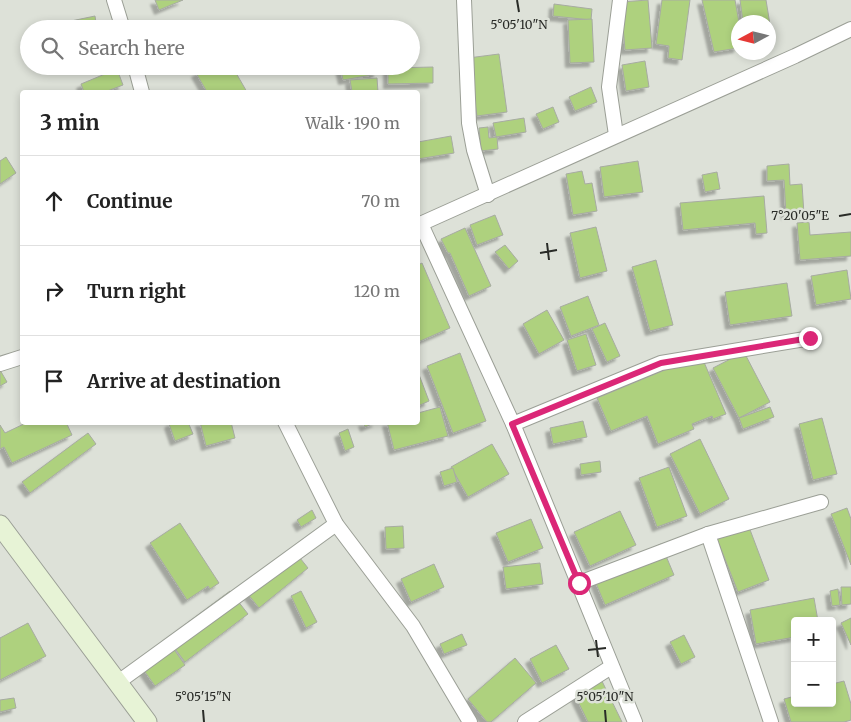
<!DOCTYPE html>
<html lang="en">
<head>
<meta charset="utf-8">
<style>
	body { margin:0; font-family:Merriweather,serif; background:#f6f6f6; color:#222 }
	.controls { position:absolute; right:15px; bottom:15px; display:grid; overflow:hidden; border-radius:5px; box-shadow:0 2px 8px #0003 }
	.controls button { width:45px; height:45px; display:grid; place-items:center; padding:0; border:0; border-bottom:1px solid #e0e0e0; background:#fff; color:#222; font:25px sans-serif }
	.compass { position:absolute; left:731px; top:15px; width:45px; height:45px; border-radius:50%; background:#fff; box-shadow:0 2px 8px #0003; rotate:263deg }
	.stop { position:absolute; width:15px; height:15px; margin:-11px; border:4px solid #db2777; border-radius:50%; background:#fff }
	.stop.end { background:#db2777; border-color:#fff; box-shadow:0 1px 5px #0008 }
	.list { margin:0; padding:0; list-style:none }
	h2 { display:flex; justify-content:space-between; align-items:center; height:65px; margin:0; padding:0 20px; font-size:21px }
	h2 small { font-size:16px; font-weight:400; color:#767676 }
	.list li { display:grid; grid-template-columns:32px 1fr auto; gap:15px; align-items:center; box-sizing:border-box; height:90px; padding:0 20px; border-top:1px solid #e0e0e0 }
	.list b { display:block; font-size:19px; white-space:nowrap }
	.list em { font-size:16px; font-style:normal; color:#767676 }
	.icon { flex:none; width:28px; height:28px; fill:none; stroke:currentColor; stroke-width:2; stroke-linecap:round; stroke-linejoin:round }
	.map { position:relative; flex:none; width:851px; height:722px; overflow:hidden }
	.search { position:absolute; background:#fff; box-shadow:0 2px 8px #0003; left:20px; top:20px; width:400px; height:55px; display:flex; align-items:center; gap:12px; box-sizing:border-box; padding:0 18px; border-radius:28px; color:#767676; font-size:19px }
	.panel { position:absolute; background:#fff; box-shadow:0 2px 8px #0003; left:20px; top:90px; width:400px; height:335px; border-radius:5px }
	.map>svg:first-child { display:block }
	.building { fill:#aed17e; stroke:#a7aba2; filter:url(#shadow) }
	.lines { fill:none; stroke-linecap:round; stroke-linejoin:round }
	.street-casing { stroke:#9b9f96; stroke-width:16 }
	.secondary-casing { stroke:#9b9f96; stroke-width:21 }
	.street { stroke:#fff; stroke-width:14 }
	.secondary { stroke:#e7f3d6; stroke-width:19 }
	.route { stroke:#db2777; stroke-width:6 }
	.ticks { fill:none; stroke:#292b27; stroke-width:2 }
	.ticks-label { font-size:12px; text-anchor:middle; fill:#292b27; stroke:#dde1d8; stroke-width:5; stroke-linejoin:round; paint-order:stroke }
</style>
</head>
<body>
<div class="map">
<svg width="851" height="722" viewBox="0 0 851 722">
	<defs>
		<filter id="shadow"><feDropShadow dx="-4.5" dy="4.5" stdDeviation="1" flood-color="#0004"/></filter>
	</defs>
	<rect width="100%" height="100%" fill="#dde1d8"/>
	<g class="building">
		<polygon points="155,0 183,0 159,10"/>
		<polygon points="648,0 652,48 625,50 621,2"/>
		<polygon points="662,0 690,0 682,60 668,58 669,46 656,44"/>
		<polygon points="702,0 735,0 739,22 738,48 714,52"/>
		<polygon points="740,0 766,0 773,43 768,43 768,22 743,22"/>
		<polygon points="554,4 592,9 591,20 553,16"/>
		<polygon points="95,16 97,29 72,29 71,21"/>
		<polygon points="592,19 594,62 570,63 568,20"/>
		<polygon points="499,54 507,112 477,116 468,58"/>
		<polygon points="645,61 649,87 626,91 622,65"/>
		<polygon points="209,66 232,66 247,92 207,92 196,73"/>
		<polygon points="340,66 377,66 378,74 343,80"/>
		<polygon points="433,67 433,83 388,84 388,68"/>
		<polygon points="117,69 123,85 105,92 84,92 81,84"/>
		<polygon points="377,78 378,92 352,92 350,80"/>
		<polygon points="591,87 597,102 575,111 569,97"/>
		<polygon points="553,107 559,122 543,129 536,114"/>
		<polygon points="524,118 526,132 496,137 493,123"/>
		<polygon points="488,127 489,138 497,137 498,149 481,151 479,128"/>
		<polygon points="451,136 454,153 418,159 418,142"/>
		<polygon points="6,157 16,173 0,184 0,161"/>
		<polygon points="638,161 643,192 604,197 600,167"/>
		<polygon points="789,164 790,185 802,184 804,214 786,215 784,180 767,181 767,166"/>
		<polygon points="582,171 585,184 592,183 597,211 573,215 566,174"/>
		<polygon points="717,172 720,189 705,192 702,175"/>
		<polygon points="764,196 767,233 756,234 755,223 683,230 680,203"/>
		<polygon points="495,215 503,235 477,245 470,225"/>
		<polygon points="809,222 810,235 851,232 851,256 800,260 797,223"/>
		<polygon points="596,227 607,271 580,278 570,233"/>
		<polygon points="465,228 491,286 469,296 450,253 448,253 441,239"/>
		<polygon points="505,245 518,261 509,269 495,252"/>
		<polygon points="656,260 673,325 650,331 632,267"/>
		<polygon points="422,263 450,328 418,342 418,265"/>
		<polygon points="847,270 851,299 816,305 811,276"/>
		<polygon points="787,283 792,316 730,325 725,292"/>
		<polygon points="588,296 599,325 571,336 560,307"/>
		<polygon points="547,310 564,340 539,354 523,324"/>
		<polygon points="605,323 620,356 607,362 592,329"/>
		<polygon points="586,334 596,365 577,371 567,340"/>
		<polygon points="744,352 770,402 739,418 713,368"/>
		<polygon points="460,353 486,421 453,433 427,366"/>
		<polygon points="701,355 726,414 713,419 712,416 692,424 694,429 658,444 647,416 611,431 597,398"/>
		<polygon points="0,370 7,382 0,386"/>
		<polygon points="418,372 429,401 418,406"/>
		<polygon points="440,407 448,436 394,450 387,422 418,422 418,413"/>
		<polygon points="770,407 774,417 743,429 739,418"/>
		<polygon points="822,418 837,474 813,480 799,424"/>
		<polygon points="583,421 587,437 553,444 550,428"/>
		<polygon points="28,422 66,422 72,435 12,463 4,447 0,449 0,425 5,433"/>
		<polygon points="171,422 188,422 193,434 175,441 169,424"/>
		<polygon points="200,422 231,422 235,438 206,446"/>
		<polygon points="363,422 377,422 365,427"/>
		<polygon points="348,429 354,447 345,451 339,433"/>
		<polygon points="88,433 96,444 30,493 22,482"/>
		<polygon points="700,439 729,499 700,514 670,454"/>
		<polygon points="492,444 509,474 468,497 451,467"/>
		<polygon points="600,461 601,472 581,475 580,464"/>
		<polygon points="669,467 687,516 657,527 639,478"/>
		<polygon points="453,468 457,482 444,486 440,472"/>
		<polygon points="847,508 851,519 851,565 831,514"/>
		<polygon points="312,510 316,518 301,527 297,520"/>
		<polygon points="620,511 636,545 590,566 574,532"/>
		<polygon points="531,519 543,548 508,562 496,533"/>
		<polygon points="180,523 219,583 210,589 208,586 187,600 150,543"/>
		<polygon points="403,526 404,548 386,549 385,527"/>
		<polygon points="749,527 769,580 738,592 717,539"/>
		<polygon points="661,544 674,575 605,605 592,574"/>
		<polygon points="292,548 308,568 259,608 243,588"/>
		<polygon points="540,563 543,584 506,589 503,567"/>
		<polygon points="434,564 444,587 411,602 401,579"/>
		<polygon points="841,587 851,587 851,604 842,605"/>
		<polygon points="838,589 840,605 832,606 830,591"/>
		<polygon points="230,591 248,614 185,662 167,638"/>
		<polygon points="301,591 317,622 306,628 291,596"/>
		<polygon points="814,598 818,621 795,621 795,637 756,644 750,610"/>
		<polygon points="851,618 851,645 841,623"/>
		<polygon points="28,623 46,656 0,680 0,638"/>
		<polygon points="462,634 467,645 444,654 440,644"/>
		<polygon points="684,635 695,657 681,664 670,642"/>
		<polygon points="168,641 185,665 155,686 138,662"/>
		<polygon points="556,645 569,669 542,683 530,659"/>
		<polygon points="515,658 536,683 491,722 487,722 468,699"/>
		<polygon points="598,673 622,722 588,722 571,687"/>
		<polygon points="844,681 851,704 851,720 844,722 791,722 784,699 795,696 795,703 832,703 832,684"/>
		<polygon points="14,698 16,708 0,712 0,700"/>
	</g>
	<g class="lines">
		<g class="street-casing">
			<g id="street">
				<polyline points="114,0 123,29"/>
				<polyline points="464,0 469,123 474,150 488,195"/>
				<polyline points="135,66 142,92"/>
				<polyline points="616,135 609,87 620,0"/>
				<polyline points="421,224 513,424 635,722"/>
				<polyline points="418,225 795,56 851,29"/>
				<polyline points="0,364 22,357"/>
				<polyline points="285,422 336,524 413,626 470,722"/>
				<polyline points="513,424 661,363 811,338"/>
				<polyline points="708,534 771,722"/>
				<polyline points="579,583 708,534 821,502"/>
				<polyline points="117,683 336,524"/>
				<polyline points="525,722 611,667"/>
			</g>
		</g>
		<g class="secondary-casing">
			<polyline id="secondary" points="0,525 147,722"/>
		</g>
		<use href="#street" class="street"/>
		<use href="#secondary" class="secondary"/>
	</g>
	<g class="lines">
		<polyline class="route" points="579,583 512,424 661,363 810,338"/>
	</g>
	<path class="ticks" d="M517,0l2,12M839,216l12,-2M547,243l2,17M540,253l17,-3M596,640l2,17M588,650l18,-2M203,710l1,12M605,710l1,12"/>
	<g class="ticks-label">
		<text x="519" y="29">5°05'10"N</text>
		<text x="800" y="220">7°20'05"E</text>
		<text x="203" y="701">5°05'15"N</text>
		<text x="605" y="701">5°05'10"N</text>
	</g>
</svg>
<div class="controls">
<button>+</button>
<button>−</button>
</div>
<svg class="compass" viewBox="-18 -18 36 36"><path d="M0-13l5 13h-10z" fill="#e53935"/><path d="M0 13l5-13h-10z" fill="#767676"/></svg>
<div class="stop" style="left:579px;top:583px"></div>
<div class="stop end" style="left:810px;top:338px"></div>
<div class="search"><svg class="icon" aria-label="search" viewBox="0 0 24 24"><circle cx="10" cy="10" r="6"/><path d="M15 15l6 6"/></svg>Search here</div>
<section class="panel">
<h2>3 min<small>Walk · 190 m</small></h2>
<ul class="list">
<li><svg class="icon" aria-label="ahead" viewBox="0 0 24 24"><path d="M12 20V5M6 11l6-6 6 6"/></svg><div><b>Continue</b></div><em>70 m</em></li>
<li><svg class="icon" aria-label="right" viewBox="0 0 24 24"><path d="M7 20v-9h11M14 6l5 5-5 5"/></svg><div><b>Turn right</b></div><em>120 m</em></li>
<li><svg class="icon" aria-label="arrive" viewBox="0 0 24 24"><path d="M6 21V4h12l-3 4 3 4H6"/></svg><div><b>Arrive at destination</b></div></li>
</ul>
</section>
</div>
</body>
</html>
